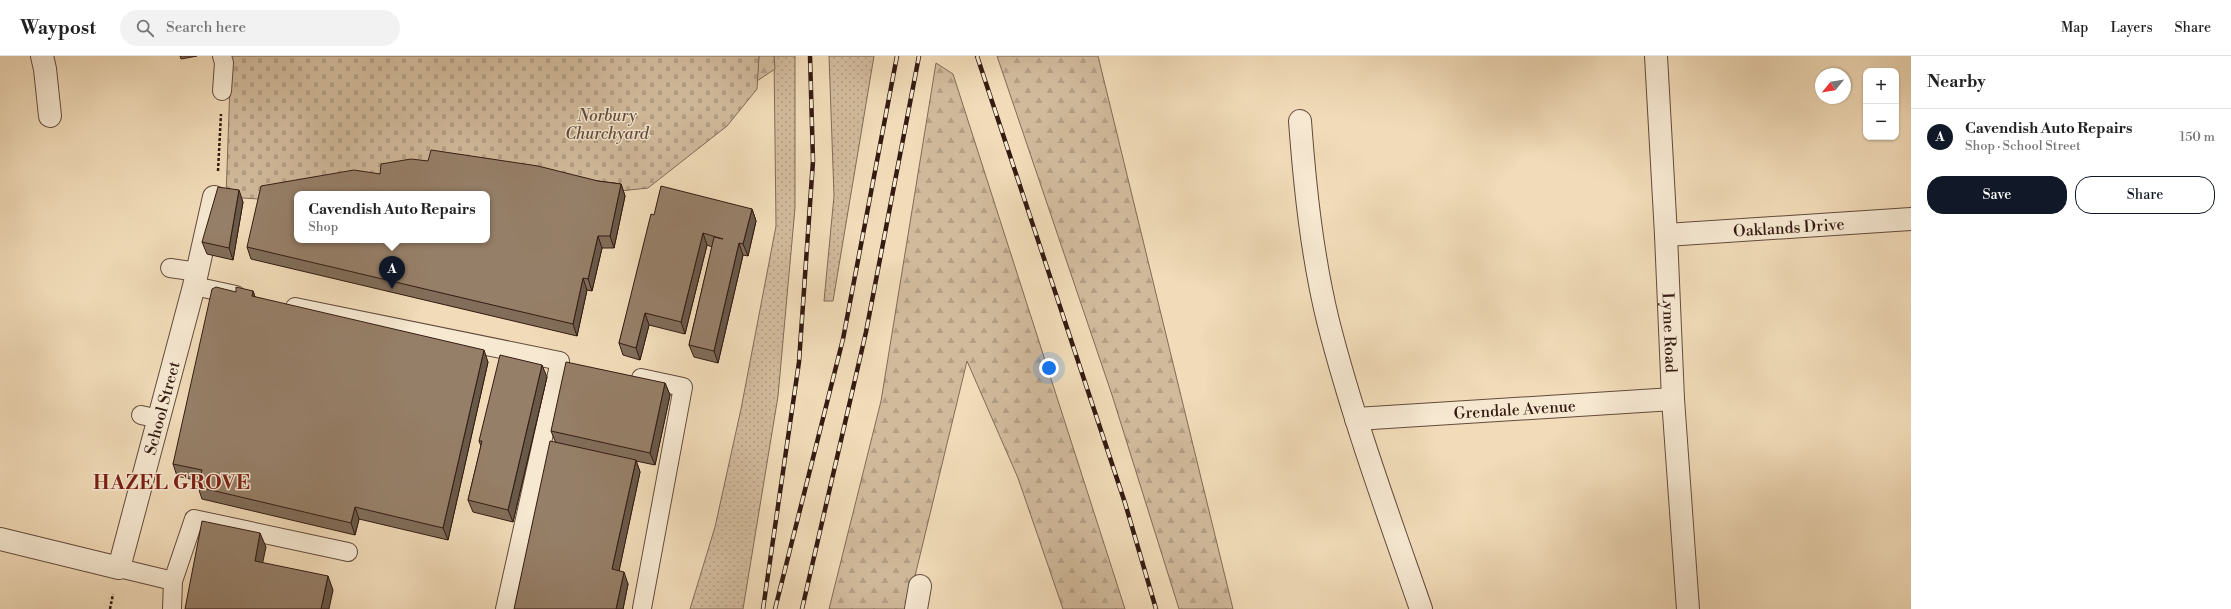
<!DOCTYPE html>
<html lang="en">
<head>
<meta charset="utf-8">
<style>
	body { margin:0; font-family:"Libre Bodoni",serif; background:#f2f2f2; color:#222 }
	.controls { position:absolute; right:12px; top:12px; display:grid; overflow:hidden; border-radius:8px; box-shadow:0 1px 3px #0004 }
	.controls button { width:36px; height:36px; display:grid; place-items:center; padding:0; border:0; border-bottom:1px solid #e0e0e0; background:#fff; color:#222; font:20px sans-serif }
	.compass { position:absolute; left:1815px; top:12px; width:36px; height:36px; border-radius:50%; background:#fff; box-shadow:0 1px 3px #0004; rotate:240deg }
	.you { position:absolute; left:1049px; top:312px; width:14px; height:14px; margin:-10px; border:3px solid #fff; border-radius:50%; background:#1a73e8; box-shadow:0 0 0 6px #1a73e833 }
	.badge { display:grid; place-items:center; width:26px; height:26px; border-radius:50%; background:#111827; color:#fff; font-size:13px; font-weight:700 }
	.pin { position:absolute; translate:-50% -33px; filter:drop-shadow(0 1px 2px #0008) }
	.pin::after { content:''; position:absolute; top:21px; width:14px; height:12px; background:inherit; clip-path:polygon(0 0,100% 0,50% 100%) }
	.popup { position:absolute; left:294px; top:135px; width:196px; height:52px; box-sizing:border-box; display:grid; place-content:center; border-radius:8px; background:#fff; filter:drop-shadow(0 1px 3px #0005); font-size:13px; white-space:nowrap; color:#767676 }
	.popup b { font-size:15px; color:#222 }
	.popup::after { content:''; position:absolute; left:50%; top:100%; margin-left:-8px; border:8px solid transparent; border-top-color:#fff }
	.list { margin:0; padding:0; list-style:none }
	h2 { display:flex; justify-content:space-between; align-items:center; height:52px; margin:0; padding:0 16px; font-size:17px }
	h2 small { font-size:13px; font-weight:400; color:#767676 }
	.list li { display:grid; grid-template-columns:26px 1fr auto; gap:12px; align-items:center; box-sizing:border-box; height:56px; padding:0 16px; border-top:1px solid #e0e0e0 }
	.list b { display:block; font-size:15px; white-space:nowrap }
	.list p { margin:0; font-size:13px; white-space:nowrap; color:#767676 }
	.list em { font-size:13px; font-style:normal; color:#767676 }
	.actions { display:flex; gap:8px; padding:12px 16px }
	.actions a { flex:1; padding:9px 0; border:1px solid #111827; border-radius:16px; text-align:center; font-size:14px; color:#111827 }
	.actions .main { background:#111827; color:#fff }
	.icon { flex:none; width:22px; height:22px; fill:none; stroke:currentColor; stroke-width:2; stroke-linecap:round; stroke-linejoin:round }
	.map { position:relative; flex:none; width:1911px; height:553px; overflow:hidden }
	header { display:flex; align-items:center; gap:24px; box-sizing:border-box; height:56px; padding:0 20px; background:#fff; border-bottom:1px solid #e0e0e0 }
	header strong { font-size:19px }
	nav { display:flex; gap:22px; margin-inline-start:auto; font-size:14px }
	.search { width:280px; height:36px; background:#f2f2f2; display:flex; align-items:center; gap:10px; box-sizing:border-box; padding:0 14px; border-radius:22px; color:#767676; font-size:15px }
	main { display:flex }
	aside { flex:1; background:#fff }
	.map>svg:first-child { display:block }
	.grass { fill:url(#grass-dots); stroke:#826a57 }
	.forest { fill:url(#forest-firs); stroke:#826a57 }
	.cemetery { fill:url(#cemetery-stones); stroke:#826a57 }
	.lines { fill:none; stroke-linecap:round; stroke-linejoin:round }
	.service-casing { stroke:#634b3c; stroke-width:20 }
	.minor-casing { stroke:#634b3c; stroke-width:24 }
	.path { stroke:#341b12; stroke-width:2.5; stroke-dasharray:3 2; stroke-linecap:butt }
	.service { stroke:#f6e8d1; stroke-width:18 }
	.minor { stroke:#f6e8d1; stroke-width:22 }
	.rail-casing { stroke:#341b12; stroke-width:4.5 }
	.rail { stroke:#f6e8d1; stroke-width:3; stroke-dasharray:9; stroke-linecap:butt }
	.wall { fill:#816d59; stroke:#341b12 }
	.shaded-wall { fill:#695949; stroke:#341b12 }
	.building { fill:#967f68; stroke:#341b12; fill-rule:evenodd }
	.labels { text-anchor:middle; stroke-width:3; stroke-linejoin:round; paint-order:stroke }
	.park-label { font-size:16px; font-style:italic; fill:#634b3b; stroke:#f6e8d1 }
	.street-label { font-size:16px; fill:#341b12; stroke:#f6e8d1 }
	.district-label { font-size:20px; font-weight:bold; letter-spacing:1px; fill:#7a1f14; stroke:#f6e8d1 }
</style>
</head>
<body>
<header>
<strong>Waypost</strong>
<div class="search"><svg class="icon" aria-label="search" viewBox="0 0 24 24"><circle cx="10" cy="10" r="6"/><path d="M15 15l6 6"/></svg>Search here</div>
<nav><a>Map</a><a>Layers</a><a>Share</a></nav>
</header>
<main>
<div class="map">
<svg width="1911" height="553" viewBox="0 0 1911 553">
	<defs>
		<pattern id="grass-dots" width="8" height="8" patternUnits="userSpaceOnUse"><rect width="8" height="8" fill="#d1ba9c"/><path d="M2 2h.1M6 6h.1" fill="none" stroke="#b49f85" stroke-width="1.8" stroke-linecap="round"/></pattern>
		<pattern id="forest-firs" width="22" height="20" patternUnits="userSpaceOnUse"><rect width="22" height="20" fill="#d1ba9c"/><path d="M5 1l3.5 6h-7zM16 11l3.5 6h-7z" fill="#b49f85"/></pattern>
		<pattern id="cemetery-stones" width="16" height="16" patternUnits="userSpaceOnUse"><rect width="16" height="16" fill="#d1ba9c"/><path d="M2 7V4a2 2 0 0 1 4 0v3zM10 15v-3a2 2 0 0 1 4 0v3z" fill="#b49f85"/></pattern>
	</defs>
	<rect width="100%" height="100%" fill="#f1dbb8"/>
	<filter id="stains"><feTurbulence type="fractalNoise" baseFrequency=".005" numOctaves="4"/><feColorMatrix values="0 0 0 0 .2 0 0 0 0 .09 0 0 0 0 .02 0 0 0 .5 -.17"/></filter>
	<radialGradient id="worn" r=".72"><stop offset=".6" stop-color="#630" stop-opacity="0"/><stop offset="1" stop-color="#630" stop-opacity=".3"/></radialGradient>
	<g class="grass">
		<polygon points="774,0 795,0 795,152 778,340 743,553 690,553 715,471 741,353 776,170"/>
		<polygon points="829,0 874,0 833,245 824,245 834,140"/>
	</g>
	<g class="forest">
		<polygon points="759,0 774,0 775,13 757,25"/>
		<polygon points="997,0 1098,0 1233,553 1179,553 1112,339"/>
		<polygon points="936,7 953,18 1125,553 1063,553 1018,422 967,305 907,553 829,553 881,345"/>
	</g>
	<polygon class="cemetery" points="231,0 759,0 757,33 727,70 648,132 602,137 359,126 259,143 226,141"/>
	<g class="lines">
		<g class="service-casing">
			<g id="service">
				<polyline points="222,0 224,7 222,35"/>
				<polyline points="170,212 198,216"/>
				<polyline points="194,230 236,239"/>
				<polyline points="295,251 560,305 505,553"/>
				<polyline points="641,322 683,331 642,552"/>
				<polyline points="141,359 159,363"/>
				<polyline points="119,512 173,525"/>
				<polyline points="172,553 173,525 194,463 348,496"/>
			</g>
		</g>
		<g class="minor-casing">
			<g id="minor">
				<polyline points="42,0 45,13 50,60"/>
				<path id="s1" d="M1656,0l10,179 7,164 15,210"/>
				<path d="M1300,65c5,67 12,134 28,200 25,98 60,193 93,288"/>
				<path id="s2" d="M1666,179l245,-16"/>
				<path id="s3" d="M1356,363l317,-20"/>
				<path id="s4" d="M0,483l119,29 75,-282 20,-89"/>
				<polyline points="916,553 920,530"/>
			</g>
		</g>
		<g class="path">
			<polyline points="218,115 221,58"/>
			<polyline points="110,553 113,538"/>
		</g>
		<use href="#service" class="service"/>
		<use href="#minor" class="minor"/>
		<g class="rail-casing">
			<g id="rail">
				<polyline points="977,0 1125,447 1156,553"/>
				<polyline points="763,553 799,306 813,105 810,0"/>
				<polyline points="775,553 843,283 897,0"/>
				<polyline points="802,553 866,276 919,0"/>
			</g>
		</g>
		<use href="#rail" class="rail"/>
	</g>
	<g class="wall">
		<polygon points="180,0 197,0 181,3"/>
		<polygon points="380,118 598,125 621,128 625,140 614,192 602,192 592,235 587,234 577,280 251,203 247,191"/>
		<polygon points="243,146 233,204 207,198 202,186"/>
		<polygon points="752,153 756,165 748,200 743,199 718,307 694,301 689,289 712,191 707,189 685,278 649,269 640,304 623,299 619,287 654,159"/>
		<polygon points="253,235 255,241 488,306 448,484 359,463 355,479 202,443 198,431 199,425 177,420 173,408 236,236"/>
		<polygon points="547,321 513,466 473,456 468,444 481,390 479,385"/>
		<polygon points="665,327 670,339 655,409 636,405 640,416 619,514 628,528 623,553 551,375"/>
	</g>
	<g class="shaded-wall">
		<polygon points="621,128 625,140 614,192 610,180"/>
		<polygon points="239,134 243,146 233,204 229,192"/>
		<polygon points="752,153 756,165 748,200 743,188"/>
		<polygon points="703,177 707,189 685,278 681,266"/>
		<polygon points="598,180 602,192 592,235 588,223"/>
		<polygon points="739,187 743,199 718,307 714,295"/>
		<polygon points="583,222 587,234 577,280 573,268"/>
		<polygon points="253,235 257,247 252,240"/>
		<polygon points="645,257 649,269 640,304 636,292"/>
		<polygon points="484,294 488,306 448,484 443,472"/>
		<polygon points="542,309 547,321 513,466 508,454"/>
		<polygon points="665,327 670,339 655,409 650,397"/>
		<polygon points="636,404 640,416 617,525 612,513"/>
		<polygon points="355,451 359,463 355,479 351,467"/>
		<polygon points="260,477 266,491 260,519 255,505"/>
		<polygon points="624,516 628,528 623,553 616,553"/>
		<polygon points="328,520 333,534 329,553 321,553"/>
	</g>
	<g class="building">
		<path d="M431,94l107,16 60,15 23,3 -11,52h-12l-10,43 -5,-1 -10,46 -326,-77 14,-61 93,-16 26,4 1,-10 30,-5 17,2zM297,138h190v46h-190z"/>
		<polygon points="661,130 752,153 743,188 739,187 714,295 689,289 714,181 723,183 703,177 681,266 645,257 636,292 619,287 651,158 654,159"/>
		<polygon points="218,131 239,134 229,192 202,186"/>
		<polygon points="216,231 236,236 236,231 253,235 252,240 484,294 443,472 355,451 351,467 198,431 202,414 173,408 212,233"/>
		<polygon points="500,299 542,309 508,454 468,444 482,385 479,385"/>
		<polygon points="566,306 665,327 650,397 551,375"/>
		<polygon points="550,385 636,404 612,513 624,516 616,553 514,553"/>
		<polygon points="202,465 260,477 255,505 328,520 321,553 185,553"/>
	</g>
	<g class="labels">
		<g class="park-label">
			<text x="607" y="65">Norbury<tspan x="607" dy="18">Churchyard</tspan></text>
		</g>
		<g class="street-label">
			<text dy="6" stroke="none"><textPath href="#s2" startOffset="123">Oaklands Drive</textPath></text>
			<text dy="6" stroke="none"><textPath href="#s1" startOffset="277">Lyme Road</textPath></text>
			<text dy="6" stroke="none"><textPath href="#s4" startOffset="288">School Street</textPath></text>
			<text dy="6" stroke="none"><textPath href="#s3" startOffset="159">Grendale Avenue</textPath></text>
		</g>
		<g class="district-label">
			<text x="172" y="433">HAZEL GROVE</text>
		</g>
	</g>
	<rect width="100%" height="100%" filter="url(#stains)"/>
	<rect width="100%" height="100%" fill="url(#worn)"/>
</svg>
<div class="controls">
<button>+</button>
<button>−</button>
</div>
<svg class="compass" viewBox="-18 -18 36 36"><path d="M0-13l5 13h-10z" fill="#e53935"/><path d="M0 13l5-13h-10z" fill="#767676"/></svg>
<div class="you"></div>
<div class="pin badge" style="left:392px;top:233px">A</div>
<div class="popup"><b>Cavendish Auto Repairs</b>Shop</div>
</div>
<aside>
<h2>Nearby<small></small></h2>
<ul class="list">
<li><span class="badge">A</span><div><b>Cavendish Auto Repairs</b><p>Shop · School Street</p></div><em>150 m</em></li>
</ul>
<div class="actions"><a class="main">Save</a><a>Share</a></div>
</aside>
</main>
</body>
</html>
